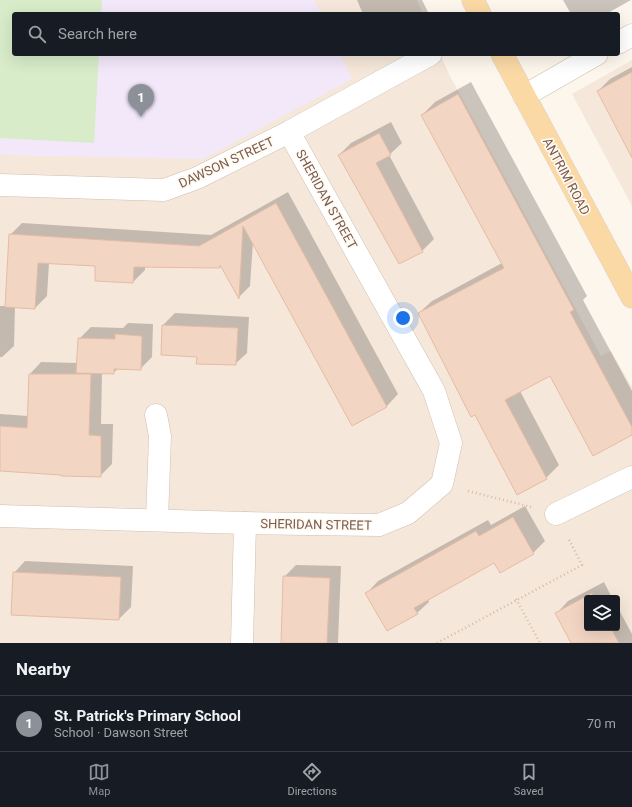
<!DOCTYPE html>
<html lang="en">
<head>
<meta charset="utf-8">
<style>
	body { margin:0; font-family:Roboto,sans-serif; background:#20242c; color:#f1f3f6 }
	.controls { position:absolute; right:12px; bottom:12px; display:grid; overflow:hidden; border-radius:4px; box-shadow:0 4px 16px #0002 }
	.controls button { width:36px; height:36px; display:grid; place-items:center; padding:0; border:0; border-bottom:1px solid #363941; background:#171b24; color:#f1f3f6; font:20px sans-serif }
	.you { position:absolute; left:403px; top:318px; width:14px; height:14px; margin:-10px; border:3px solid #fff; border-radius:50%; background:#1a73e8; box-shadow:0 0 0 6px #1a73e833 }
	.badge { display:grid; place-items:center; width:26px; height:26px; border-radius:50%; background:#8c9099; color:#fff; font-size:13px; font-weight:700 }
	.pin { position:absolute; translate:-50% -33px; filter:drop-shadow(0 1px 2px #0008) }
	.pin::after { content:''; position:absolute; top:21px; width:14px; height:12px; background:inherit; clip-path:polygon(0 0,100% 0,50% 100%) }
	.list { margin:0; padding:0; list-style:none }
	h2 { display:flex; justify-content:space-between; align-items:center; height:52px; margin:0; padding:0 16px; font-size:17px }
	h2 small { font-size:13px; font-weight:400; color:#9ea1a6 }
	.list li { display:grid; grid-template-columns:26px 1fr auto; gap:12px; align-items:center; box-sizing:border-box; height:56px; padding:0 16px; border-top:1px solid #363941 }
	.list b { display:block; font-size:15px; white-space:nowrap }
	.list p { margin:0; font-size:13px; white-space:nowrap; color:#9ea1a6 }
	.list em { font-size:13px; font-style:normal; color:#9ea1a6 }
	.icon { flex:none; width:22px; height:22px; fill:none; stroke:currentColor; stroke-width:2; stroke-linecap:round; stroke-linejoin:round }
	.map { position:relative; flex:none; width:632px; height:643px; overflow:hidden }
	.search { position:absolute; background:#171b24; box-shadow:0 4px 16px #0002; left:12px; right:12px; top:12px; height:44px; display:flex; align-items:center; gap:10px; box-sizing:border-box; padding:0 14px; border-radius:4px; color:#9ea1a6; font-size:15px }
	.sheet { height:108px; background:#171b24 }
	nav { display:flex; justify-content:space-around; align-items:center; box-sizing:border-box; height:56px; border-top:1px solid #363941; background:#171b24; font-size:11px; color:#9ea1a6 }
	nav a { display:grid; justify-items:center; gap:2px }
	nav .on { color:#8c9099 }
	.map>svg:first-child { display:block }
	.residential { fill:#f5e8da; fill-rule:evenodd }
	.education { fill:#f3e8fa }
	.pitch { fill:#d8ecc9 }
	.shadow { fill:#0003 }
	.building { fill:#f3d5c3; stroke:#e6bba3 }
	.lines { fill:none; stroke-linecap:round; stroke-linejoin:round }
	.minor-casing { stroke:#d1beb0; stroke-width:23 }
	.primary-casing { stroke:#dad1cd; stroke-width:23 }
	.path { stroke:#d9b8a5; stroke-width:2.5; stroke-dasharray:1 3; stroke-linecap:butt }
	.minor { stroke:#fff; stroke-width:22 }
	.primary { stroke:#fbd9a5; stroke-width:22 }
	.labels { text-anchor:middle; stroke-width:3.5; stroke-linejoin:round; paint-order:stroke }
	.street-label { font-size:13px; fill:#7a5c4d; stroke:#fffaf3 }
</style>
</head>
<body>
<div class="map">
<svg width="632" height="643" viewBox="0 0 632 643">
	<rect width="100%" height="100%" fill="#fdf6ec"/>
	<g class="residential">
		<path d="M0,0h417l6,14h-409v40h426l10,22 151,280 10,-5 21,36v256h-632zM587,598h30v30h-30z"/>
		<polygon points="632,60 632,206 572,94"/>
	</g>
	<polygon class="education" points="0,0 314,0 321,14 14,14 14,54 340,54 352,79 203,159 0,155"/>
	<polygon class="pitch" points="0,0 102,0 101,14 14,14 14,54 99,54 94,143 0,138"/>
	<g class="shadow">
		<polygon points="357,0 422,0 429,14 363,14"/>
		<polygon points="563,0 631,0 606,14 571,14"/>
		<polygon points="632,67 632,155 598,91 610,79"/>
		<polygon points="471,82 587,296 583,300 632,391 632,434 550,375 520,391 559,465 546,478 475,414 419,313 432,301 502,263 422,115 435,102"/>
		<polygon points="391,122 402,143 389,155 434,239 422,251 339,155 351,143"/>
		<polygon points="288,192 398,394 387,406 353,424 253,242 250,286 239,297 222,266 220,267 145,267 145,270 133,282 96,265 49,263 47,296 35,308 15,307 14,346 2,357 0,357 0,306 6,306 10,235 22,223 211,235"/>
		<polygon points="175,313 249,317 247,353 235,364 198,356 163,325"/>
		<polygon points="128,323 153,324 152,357 140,369 119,368 113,373 102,373 101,424 113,424 112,464 100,476 0,470 0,414 28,416 30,374 41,362 78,363 79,339 91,327 123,328"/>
		<polygon points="525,506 545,541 533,553 495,562 428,599 429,602 417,613 367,593 378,581 488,520 491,525"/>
		<polygon points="25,561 133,566 131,607 119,619 14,573"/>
		<polygon points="296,565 341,566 338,643 282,643 284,577"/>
		<polygon points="604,582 612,598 587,598 587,628 617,628 617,606 632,634 632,643 573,643 557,613 568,601"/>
	</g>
	<g class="building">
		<polygon points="632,72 632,158 597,91"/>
		<polygon points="458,94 574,310 570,312 632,427 632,435 593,456 550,376 505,400 547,479 517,495 475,415 471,417 418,313 504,268 421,115"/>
		<polygon points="379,133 391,155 376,163 423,252 399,264 338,155"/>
		<polygon points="276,203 387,407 352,426 243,226 239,299 220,265 220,268 134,267 133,283 95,281 95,266 38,263 35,309 5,307 9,234 199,246"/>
		<polygon points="162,325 238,328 236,365 196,364 197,357 161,355"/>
		<polygon points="115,334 142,336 141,370 114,369 114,374 76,373 78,338 115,339"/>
		<polygon points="29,374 91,374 89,435 101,436 101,477 61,476 61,475 0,471 0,426 27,428"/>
		<polygon points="513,517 534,554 500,573 494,563 414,608 418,614 387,631 365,593 476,531 479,536"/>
		<polygon points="13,572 121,577 119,620 11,615"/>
		<polygon points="283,576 330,578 327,643 281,643"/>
		<polygon points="592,593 594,598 587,598 587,628 611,628 619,643 571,643 555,613"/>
	</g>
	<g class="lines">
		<g class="minor-casing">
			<g id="minor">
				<polyline points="618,43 632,35"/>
				<polyline points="524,96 597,54"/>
				<polyline points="0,185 164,190 197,178 289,132 431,54"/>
				<polyline points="156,415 160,436 157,520"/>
				<polyline points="556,514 632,477"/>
				<polyline points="0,516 245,523 379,525 408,513 442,484 451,443 434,391 289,132"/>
				<polyline points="242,643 245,523"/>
			</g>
		</g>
		<g class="primary-casing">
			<g id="primary">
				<polyline points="473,0 480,14"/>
				<polyline points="502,54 632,297"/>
			</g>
		</g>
		<g class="path">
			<polyline points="468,491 531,507"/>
			<polyline points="516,599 540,643"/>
			<polyline points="437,643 582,565 568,538"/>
		</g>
		<use href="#minor" class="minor"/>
		<use href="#primary" class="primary"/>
	</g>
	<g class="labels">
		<g class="street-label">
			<text transform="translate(226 162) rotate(-25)" y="5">DAWSON STREET</text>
			<text transform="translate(567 176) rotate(62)" y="5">ANTRIM ROAD</text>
			<text transform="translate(327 199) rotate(61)" y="5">SHERIDAN STREET</text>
			<text transform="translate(316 524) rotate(1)" y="5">SHERIDAN STREET</text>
		</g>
	</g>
</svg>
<div class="controls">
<button><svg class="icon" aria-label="layers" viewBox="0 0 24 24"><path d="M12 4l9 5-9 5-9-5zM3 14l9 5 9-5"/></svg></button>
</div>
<div class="you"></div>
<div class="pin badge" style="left:141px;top:117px">1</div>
<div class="search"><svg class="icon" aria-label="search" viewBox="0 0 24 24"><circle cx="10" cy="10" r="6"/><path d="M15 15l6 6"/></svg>Search here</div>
</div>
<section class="sheet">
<h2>Nearby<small></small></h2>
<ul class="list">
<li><span class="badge">1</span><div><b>St. Patrick's Primary School</b><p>School · Dawson Street</p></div><em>70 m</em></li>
</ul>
</section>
<nav>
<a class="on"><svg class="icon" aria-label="map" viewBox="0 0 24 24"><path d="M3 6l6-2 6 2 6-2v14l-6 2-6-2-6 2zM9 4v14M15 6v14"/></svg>Map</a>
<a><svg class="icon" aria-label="directions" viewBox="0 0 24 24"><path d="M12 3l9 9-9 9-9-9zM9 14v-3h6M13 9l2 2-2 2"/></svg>Directions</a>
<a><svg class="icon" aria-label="saved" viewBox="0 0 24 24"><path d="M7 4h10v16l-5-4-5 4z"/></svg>Saved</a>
</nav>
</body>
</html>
